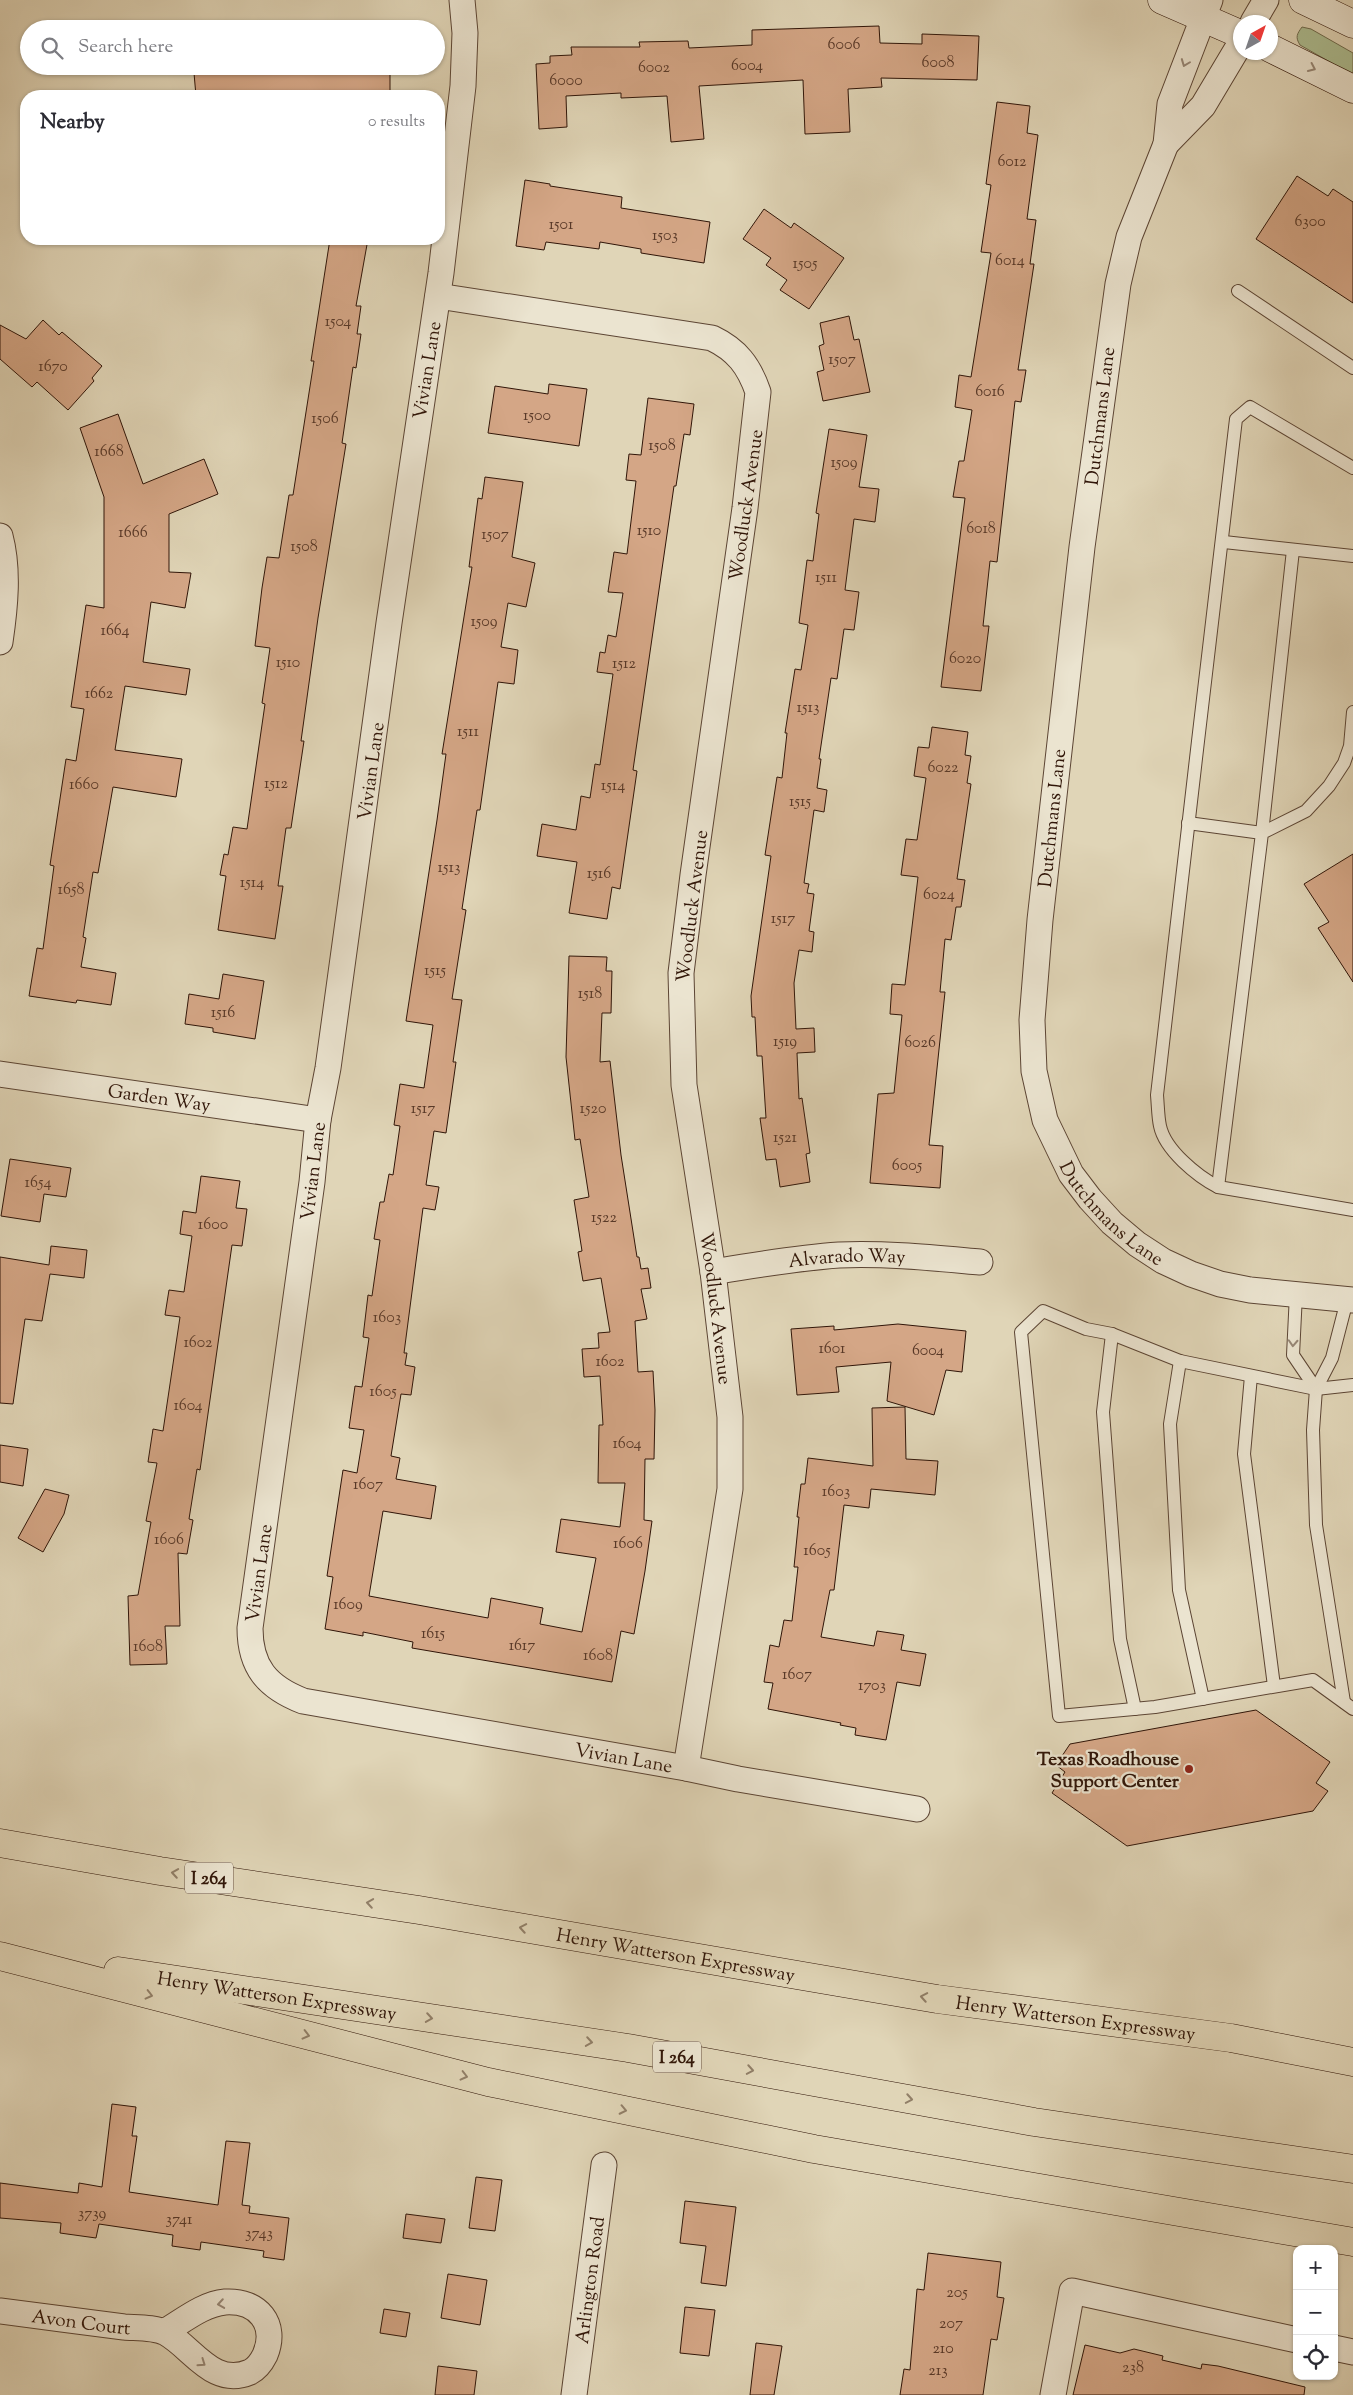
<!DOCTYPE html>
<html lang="en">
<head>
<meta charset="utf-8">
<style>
	body { margin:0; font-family:"Sorts Mill Goudy",serif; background:#f2f2f3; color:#2b2b33 }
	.controls { position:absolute; right:15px; bottom:15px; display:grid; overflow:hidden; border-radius:10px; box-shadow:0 1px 4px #0004 }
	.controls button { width:45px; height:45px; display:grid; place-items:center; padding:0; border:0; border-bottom:1px solid #e1e1e2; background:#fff; color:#2b2b33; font:25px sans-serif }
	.compass { position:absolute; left:1233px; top:15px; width:45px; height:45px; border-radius:50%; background:#fff; box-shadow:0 1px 4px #0004; rotate:40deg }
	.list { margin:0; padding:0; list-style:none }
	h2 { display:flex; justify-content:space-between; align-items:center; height:65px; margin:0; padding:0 20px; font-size:21px }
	h2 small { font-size:16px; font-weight:400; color:#7c7c81 }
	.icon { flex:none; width:28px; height:28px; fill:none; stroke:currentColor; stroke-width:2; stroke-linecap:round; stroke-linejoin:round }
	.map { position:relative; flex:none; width:1353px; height:2395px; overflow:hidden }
	.search { position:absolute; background:#fff; box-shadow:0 1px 4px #0004; left:20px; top:20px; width:425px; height:55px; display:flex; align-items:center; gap:12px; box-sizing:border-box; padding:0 18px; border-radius:28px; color:#7c7c81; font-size:19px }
	.panel { position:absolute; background:#fff; box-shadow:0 1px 4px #0004; left:20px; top:90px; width:425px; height:155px; border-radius:20px }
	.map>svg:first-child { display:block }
	.green { fill:#adbe92; stroke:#6e6a4d }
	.building { fill:#d4a686; stroke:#301508 }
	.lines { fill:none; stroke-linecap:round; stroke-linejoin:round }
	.lane-casing { stroke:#5c4534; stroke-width:14 }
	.street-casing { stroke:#5c4534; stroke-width:27 }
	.secondary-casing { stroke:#301508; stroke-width:29 }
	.highway-casing { stroke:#301508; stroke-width:29 }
	.lane { stroke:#ebe4d0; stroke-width:12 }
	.street { stroke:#ebe4d0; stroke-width:25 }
	.secondary { stroke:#ebe4d0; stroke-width:28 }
	.highway { stroke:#e0d5b7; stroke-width:28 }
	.oneway { stroke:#978776 }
	.oneway2 { stroke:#917f68 }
	.poi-dot { fill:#8f2418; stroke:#ebe4d0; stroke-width:2 }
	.labels { text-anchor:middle; stroke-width:4.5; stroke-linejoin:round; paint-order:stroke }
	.number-label { font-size:16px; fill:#593928 }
	.shield { fill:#ebe4d0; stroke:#685344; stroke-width:1 }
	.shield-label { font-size:18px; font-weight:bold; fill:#301508 }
	.street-label { font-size:19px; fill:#301508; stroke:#ebe4d0 }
	.poi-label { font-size:19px; font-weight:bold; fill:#301508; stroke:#ebe4d0; text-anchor:end }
</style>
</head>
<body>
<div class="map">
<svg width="1353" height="2395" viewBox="0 0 1353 2395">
	<rect width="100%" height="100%" fill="#e0d5b7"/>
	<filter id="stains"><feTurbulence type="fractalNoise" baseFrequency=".004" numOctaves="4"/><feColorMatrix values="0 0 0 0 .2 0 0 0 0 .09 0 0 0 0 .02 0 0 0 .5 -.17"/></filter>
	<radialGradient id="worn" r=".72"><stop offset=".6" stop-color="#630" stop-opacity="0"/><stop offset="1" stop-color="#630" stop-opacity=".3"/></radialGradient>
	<path class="green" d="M1302,27l9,2 42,24v22l-53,-30c-5,-8 -3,-11 2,-18z"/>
	<g class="building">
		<polygon points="879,26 880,43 922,44 922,34 979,36 977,80 881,78 882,87 848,89 850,132 805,134 803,80 699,86 704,139 671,142 667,96 621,98 621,93 566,96 567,127 539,129 536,64 550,63 550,56 572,55 571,47 640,47 639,42 688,41 689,48 752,45 752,30"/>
		<polygon points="321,66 390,66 390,96 196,96 194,73"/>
		<polygon points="997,102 1030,106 1027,133 1038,135 1027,219 1036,220 1030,264 1034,264 1018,370 1026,370 1021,402 1015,401 997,562 990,561 983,626 989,626 981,691 941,687 965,498 953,497 959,461 964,461 972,410 955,407 959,375 971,377 991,253 981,252 991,185 986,184"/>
		<polygon points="1297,176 1328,196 1333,189 1353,202 1353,303 1256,239"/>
		<polygon points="525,180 550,184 550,186 622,197 621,208 710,222 704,263 641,253 641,249 600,242 599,249 546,242 544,250 516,246"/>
		<polygon points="764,209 791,228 794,223 844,258 809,309 780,290 787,280 766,265 771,258 743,239"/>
		<polygon points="330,239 368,239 356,306 361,306 357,334 361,334 356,368 353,367 342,443 346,444 318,618 301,741 304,741 291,828 286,828 278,886 283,886 275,939 218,930 226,876 220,875 224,854 228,855 233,827 247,829 265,704 262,703 270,648 255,646 262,588 267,557 279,558 289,495 293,495 314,361 311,361"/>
		<polygon points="849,316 854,340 859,339 870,392 823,401 817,372 824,370 819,346 824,344 820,323"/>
		<polygon points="43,320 59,335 62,332 102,366 92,378 94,381 68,410 37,382 32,387 0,359 0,325 26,339"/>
		<polygon points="549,384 587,389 579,446 488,433 495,386 548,394"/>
		<polygon points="648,398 694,404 690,435 684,434 676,486 674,486 633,770 637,771 620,889 612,887 607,919 569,913 577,862 537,856 542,824 576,830 581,796 590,798 595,764 600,765 613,674 597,672 600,652 605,653 608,635 616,637 623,593 608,592 614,552 627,554 636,481 626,480 629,454 641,455"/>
		<polygon points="118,414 143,484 204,459 218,494 169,514 169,572 191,573 185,608 151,602 143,662 190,669 186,695 125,686 115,750 182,759 176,797 113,787 98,873 93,872 83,937 86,938 81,967 116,973 111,1005 77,1000 76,1003 29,996 37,948 43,949 54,866 50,865 66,759 76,761 84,709 71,707 86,605 104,608 104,497 80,428"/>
		<polygon points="829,429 867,435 859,487 879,489 875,522 854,519 845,590 859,592 854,630 844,629 837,679 831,678 819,759 821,759 817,788 827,790 824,812 814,810 804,883 809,884 807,893 814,894 809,931 814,932 812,952 799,950 794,983 796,1029 814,1028 815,1052 797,1053 799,1099 802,1098 810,1153 806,1154 810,1182 780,1187 776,1159 766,1160 760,1118 766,1118 762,1056 757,1056 755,1017 752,1017 751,996 771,856 765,855 777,777 782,778 787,733 785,733 795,669 801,670 808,625 799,623 807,560 813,561 819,514 816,513"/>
		<polygon points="485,477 523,482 512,557 535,563 526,607 508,603 501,647 518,650 514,684 498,682 480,810 477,810 462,909 466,910 452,999 462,1000 453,1062 456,1062 446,1133 434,1131 426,1185 439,1187 435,1210 423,1208 404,1353 407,1353 405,1365 415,1367 411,1395 401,1394 391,1456 400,1458 396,1479 436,1486 431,1519 383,1511 369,1596 488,1618 491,1598 543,1608 540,1624 582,1632 596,1558 556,1552 561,1519 620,1527 625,1483 598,1483 599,1425 603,1425 600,1376 584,1377 582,1349 599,1348 598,1333 610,1332 601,1278 583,1281 578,1252 582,1251 574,1200 589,1197 580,1139 575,1140 566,1057 569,956 607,957 606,971 612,971 611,1013 602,1013 600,1062 610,1061 621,1155 637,1257 639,1257 641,1269 648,1268 651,1288 641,1289 647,1319 635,1321 638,1372 653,1371 655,1410 654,1459 645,1459 644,1520 652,1521 645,1571 634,1634 621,1631 612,1682 412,1648 413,1642 363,1632 363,1636 325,1629 333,1577 327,1576 343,1470 357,1473 364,1430 349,1428 355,1386 362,1387 369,1338 363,1337 368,1295 372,1296 380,1240 374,1239 380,1202 384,1202 389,1174 393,1175 400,1126 394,1125 400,1084 424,1088 433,1025 406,1021 437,820 446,754 442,754 472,567 469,567 478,498 482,499"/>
		<polygon points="932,727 968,732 965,755 971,756 967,783 971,784 957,879 965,880 961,907 956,907 951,940 945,939 940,992 945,992 929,1145 943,1146 940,1188 870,1183 878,1094 894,1093 902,1015 890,1014 892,984 905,985 918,877 901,875 906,839 917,840 926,778 914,776 918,747 929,748"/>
		<polygon points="1353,854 1353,982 1318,928 1329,922 1304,884"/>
		<polygon points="223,974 264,981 255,1039 213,1032 213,1028 185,1024 189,994 219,999"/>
		<polygon points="10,1159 71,1168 66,1197 44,1194 40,1222 1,1216"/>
		<polygon points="201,1176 240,1181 236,1208 247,1209 242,1246 232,1245 200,1470 197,1469 189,1519 193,1520 187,1554 178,1553 180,1626 165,1626 167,1664 130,1665 128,1596 138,1595 151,1522 146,1521 157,1463 148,1462 153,1429 163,1431 180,1317 165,1315 169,1290 184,1292 192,1236 180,1234 183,1211 196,1213"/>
		<polygon points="51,1246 87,1250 84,1278 50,1274 42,1321 25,1319 13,1404 0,1403 0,1257 49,1265"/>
		<polygon points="898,1324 966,1331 962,1372 946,1370 934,1415 887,1401 891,1362 836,1367 839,1392 797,1395 791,1329 834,1326 834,1330"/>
		<polygon points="905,1407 906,1459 938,1461 935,1495 871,1489 869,1508 844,1505 834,1590 830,1590 821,1637 874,1646 877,1631 904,1635 901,1650 926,1654 920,1686 897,1682 886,1740 855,1735 856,1728 840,1725 841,1723 768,1709 773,1683 764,1682 770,1645 779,1647 784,1620 792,1621 798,1567 794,1567 799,1517 797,1517 801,1484 805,1484 808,1458 873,1466 872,1408"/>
		<polygon points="0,1445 28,1449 23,1486 0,1482"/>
		<polygon points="45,1489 69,1495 64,1514 43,1552 18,1538"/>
		<polygon points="1256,1710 1330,1762 1316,1783 1328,1791 1313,1811 1127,1846 1052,1793 1065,1772 1056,1765 1070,1744"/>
		<polygon points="112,2104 136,2107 132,2136 137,2136 129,2192 218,2205 226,2141 250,2143 242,2205 250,2206 249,2213 289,2218 284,2260 263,2257 264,2251 201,2242 200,2250 172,2246 173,2235 99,2224 96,2238 60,2233 61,2223 0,2218 0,2183 78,2193 79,2183 102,2187"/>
		<polygon points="476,2177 502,2180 495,2231 469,2228"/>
		<polygon points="685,2201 736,2207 726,2286 701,2283 706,2246 680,2243"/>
		<polygon points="406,2214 445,2219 441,2243 403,2238"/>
		<polygon points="928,2253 1001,2262 997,2297 1004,2298 997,2340 991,2339 983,2395 900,2395 904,2369 910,2370 917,2289 924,2290"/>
		<polygon points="448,2274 487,2280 480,2325 441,2318"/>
		<polygon points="685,2307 715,2310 709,2356 680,2353"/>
		<polygon points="384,2309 410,2313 406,2337 380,2333"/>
		<polygon points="756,2343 782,2346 774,2395 750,2395"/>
		<polygon points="1085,2345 1120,2353 1134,2349 1163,2356 1162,2360 1201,2369 1202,2364 1218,2366 1305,2387 1304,2395 1073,2395"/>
		<polygon points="438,2366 477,2371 474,2395 435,2395"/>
	</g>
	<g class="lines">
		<g class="lane-casing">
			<g id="lane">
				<polyline points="1238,291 1353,368"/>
				<path d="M1353,468l-103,-61 -14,12c-26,225 -54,451 -79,676 1,11 1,22 3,31 5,24 37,50 58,61l135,23"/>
				<polyline points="1224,542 1353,556"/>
				<polyline points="1188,823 1262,833 1293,550"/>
				<polyline points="1218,1187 1262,833 1306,811 1329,786 1344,763 1350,746 1353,712"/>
				<polyline points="1296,1294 1293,1355 1316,1389"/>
				<polyline points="1112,1334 1103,1412 1120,1639 1135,1709"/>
				<polyline points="1180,1361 1170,1424 1179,1590 1203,1699"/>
				<polyline points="1251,1376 1244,1454 1274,1686"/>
				<polyline points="1353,1385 1316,1389 1180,1361 1112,1334 1086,1329 1043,1311 1021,1332 1059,1716 1155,1707 1313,1680 1353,1709"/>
				<polyline points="1344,1702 1316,1525 1313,1430 1316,1389 1332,1358 1347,1300"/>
			</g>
		</g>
		<g class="street-casing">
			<g id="street">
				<path id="s1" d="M462,0l3,33 -2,53 -22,187 -52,350 -61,445 -10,52 -6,62 -62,446c0,39 17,59 53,73l383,67 52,11 179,30"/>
				<path id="s2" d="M1210,0l-40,104 -4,40 -37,93 -11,47 -36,263 -42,373 -8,100 2,51 11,49 26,54 19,25 22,24 25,21 26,17 28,13 29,10 30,6 103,10"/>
				<polyline points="1253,22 1266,0"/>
				<polyline points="1166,144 1203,106 1240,44"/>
				<path id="s3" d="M438,296l274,42c25,12 37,28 46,54l-13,116 -52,367 -12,98 3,112 29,187 17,145v72l-44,279"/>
				<path d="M0,536c9,34 5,72 0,106"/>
				<path id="s4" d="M0,1074l318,46"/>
				<path id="s5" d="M713,1272c42,-7 83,-14 126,-17 47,-2 95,3 141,7"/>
				<path id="s6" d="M0,2311c41,5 83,11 124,16 12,1 31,0 42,6 27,15 47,55 84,39 6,-3 12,-11 15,-17 13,-31 -7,-55 -40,-53 -22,2 -42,19 -61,30"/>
				<polyline points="1334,2348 1353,2352"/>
				<path id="s7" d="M574,2395l30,-230"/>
				<polyline points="1053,2395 1072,2291 1297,2340"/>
			</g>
		</g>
		<g class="secondary-casing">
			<g id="secondary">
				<polyline points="1162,0 1240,34"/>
				<polyline points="1303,0 1353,24"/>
				<polyline points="1270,48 1353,89"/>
			</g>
		</g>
		<g class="highway-casing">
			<g id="highway">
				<path id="s8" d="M0,1843l160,28 259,39 518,89 294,39 122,24"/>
				<polyline points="0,1956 488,2082 814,2149 1353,2242"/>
				<path id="s9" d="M118,1971l510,77 406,74 319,47"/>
			</g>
		</g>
		<use href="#lane" class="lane"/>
		<use href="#street" class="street"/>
		<use href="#secondary" class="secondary"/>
		<use href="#highway" class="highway"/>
	</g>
	<defs><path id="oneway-chevron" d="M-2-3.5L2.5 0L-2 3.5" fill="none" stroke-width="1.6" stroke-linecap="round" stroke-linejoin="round" transform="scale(1.25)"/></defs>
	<g class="oneway">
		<use href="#oneway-chevron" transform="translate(1185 63) rotate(111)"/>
		<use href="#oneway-chevron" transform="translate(1312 68) rotate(25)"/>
		<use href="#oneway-chevron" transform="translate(1293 1343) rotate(93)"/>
		<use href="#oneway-chevron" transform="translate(221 2304) rotate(171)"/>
		<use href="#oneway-chevron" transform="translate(202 2363) rotate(35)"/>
	</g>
	<g class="oneway2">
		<use href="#oneway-chevron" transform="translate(175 1873) rotate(-171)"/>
		<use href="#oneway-chevron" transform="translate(370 1903) rotate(-171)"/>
		<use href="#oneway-chevron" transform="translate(523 1928) rotate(-170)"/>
		<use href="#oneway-chevron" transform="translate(149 1995) rotate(14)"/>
		<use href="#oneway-chevron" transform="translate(924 1997) rotate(-170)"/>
		<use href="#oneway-chevron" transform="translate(429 2018) rotate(9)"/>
		<use href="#oneway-chevron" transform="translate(306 2035) rotate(14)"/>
		<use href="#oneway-chevron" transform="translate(589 2042) rotate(9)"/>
		<use href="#oneway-chevron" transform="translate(750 2070) rotate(10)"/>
		<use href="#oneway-chevron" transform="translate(464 2076) rotate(14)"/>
		<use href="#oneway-chevron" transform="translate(909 2099) rotate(10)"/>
		<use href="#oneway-chevron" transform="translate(623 2110) rotate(12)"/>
	</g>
	<circle class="poi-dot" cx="1189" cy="1769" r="5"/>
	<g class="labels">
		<g class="number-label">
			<text x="844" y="49">6006</text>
			<text x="938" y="67">6008</text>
			<text x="747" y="70">6004</text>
			<text x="654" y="72">6002</text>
			<text x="566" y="85">6000</text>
			<text x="1012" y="166">6012</text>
			<text x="1310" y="226">6300</text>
			<text x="561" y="229">1501</text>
			<text x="665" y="240">1503</text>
			<text x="1010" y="265">6014</text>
			<text x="805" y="268">1505</text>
			<text x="338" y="326">1504</text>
			<text x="842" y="364">1507</text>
			<text x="53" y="371">1670</text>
			<text x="990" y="396">6016</text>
			<text x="537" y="420">1500</text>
			<text x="325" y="423">1506</text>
			<text x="662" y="450">1508</text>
			<text x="109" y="456">1668</text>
			<text x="844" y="467">1509</text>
			<text x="981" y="533">6018</text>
			<text x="649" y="535">1510</text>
			<text x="133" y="537">1666</text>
			<text x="495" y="539">1507</text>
			<text x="304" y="551">1508</text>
			<text x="826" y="582">1511</text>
			<text x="484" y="626">1509</text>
			<text x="115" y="635">1664</text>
			<text x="965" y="663">6020</text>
			<text x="288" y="667">1510</text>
			<text x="624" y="668">1512</text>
			<text x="99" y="698">1662</text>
			<text x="808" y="712">1513</text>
			<text x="468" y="736">1511</text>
			<text x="943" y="772">6022</text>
			<text x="276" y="788">1512</text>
			<text x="84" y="789">1660</text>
			<text x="613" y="790">1514</text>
			<text x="800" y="806">1515</text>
			<text x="449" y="872">1513</text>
			<text x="599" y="878">1516</text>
			<text x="252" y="887">1514</text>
			<text x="71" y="894">1658</text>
			<text x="939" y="899">6024</text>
			<text x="783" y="923">1517</text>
			<text x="435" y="975">1515</text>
			<text x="590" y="998">1518</text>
			<text x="223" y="1017">1516</text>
			<text x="785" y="1046">1519</text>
			<text x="920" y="1047">6026</text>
			<text x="423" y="1113">1517</text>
			<text x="593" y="1113">1520</text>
			<text x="785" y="1142">1521</text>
			<text x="907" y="1170">6005</text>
			<text x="38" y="1187">1654</text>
			<text x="604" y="1222">1522</text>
			<text x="213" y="1229">1600</text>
			<text x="387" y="1322">1603</text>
			<text x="198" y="1347">1602</text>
			<text x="832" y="1353">1601</text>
			<text x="928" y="1355">6004</text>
			<text x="610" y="1366">1602</text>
			<text x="383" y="1396">1605</text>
			<text x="188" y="1410">1604</text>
			<text x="627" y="1448">1604</text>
			<text x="368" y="1489">1607</text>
			<text x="836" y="1496">1603</text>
			<text x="169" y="1544">1606</text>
			<text x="628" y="1548">1606</text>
			<text x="817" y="1555">1605</text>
			<text x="348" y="1609">1609</text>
			<text x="433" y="1638">1615</text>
			<text x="522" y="1650">1617</text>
			<text x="148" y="1651">1608</text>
			<text x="598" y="1660">1608</text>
			<text x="797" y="1679">1607</text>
			<text x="872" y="1690">1703</text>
			<text x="92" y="2218">3739</text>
			<text x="179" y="2224">3741</text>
			<text x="259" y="2238">3743</text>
			<text x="957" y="2297">205</text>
			<text x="951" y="2328">207</text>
			<text x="943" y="2353">210</text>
			<text x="1133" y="2372">238</text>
			<text x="938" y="2375">213</text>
		</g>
		<g class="shield">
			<rect x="185" y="1862.5" width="48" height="31" rx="4"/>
			<rect x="653" y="2041.5" width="48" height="31" rx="4"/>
		</g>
		<g class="shield-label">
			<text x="209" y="1884">I 264</text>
			<text x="677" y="2063">I 264</text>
		</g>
		<g class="street-label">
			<text transform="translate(426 370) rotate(-81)" y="7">Vivian Lane</text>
			<text transform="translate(1099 416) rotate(-83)" y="7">Dutchmans Lane</text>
			<text transform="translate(745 505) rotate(-82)" y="7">Woodluck Avenue</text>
			<text transform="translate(370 771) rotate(-82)" y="7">Vivian Lane</text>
			<text transform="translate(1051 818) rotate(-84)" y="7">Dutchmans Lane</text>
			<text transform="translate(691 906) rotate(-83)" y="7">Woodluck Avenue</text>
			<text dy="7" stroke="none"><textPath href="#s4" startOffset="161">Garden Way</textPath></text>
			<text transform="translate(312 1171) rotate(-83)" y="7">Vivian Lane</text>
			<text dy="7" stroke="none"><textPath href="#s2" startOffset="1259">Dutchmans Lane</textPath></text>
			<text dy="7" stroke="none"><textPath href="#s5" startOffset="135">Alvarado Way</textPath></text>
			<text dy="7" stroke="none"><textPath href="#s3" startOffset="1274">Woodluck Avenue</textPath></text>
			<text transform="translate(258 1573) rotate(-82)" y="7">Vivian Lane</text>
			<text dy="7" stroke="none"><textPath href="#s1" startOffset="2066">Vivian Lane</textPath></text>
			<text dy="7" stroke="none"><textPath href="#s8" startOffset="685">Henry Watterson Expressway</textPath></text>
			<text dy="7" stroke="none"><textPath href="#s9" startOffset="161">Henry Watterson Expressway</textPath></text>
			<text dy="7" stroke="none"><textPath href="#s8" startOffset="1090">Henry Watterson Expressway</textPath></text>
			<text dy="7" stroke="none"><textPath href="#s7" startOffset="116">Arlington Road</textPath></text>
			<text dy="7" stroke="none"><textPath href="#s6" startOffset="82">Avon Court</textPath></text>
		</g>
		<g class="poi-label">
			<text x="1179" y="1765">Texas Roadhouse<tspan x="1179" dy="22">Support Center</tspan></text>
		</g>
	</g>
	<rect width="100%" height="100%" filter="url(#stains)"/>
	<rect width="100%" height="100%" fill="url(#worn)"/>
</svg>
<div class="controls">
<button>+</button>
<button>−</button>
<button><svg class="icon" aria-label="locate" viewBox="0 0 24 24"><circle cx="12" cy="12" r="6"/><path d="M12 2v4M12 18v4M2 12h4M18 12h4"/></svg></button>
</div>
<svg class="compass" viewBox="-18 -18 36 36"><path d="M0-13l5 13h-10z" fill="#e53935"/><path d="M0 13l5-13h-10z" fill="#7c7c81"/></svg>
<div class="search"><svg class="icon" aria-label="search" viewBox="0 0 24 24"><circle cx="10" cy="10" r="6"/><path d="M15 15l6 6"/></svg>Search here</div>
<section class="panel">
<h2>Nearby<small>0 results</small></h2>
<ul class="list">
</ul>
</section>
</div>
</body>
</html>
